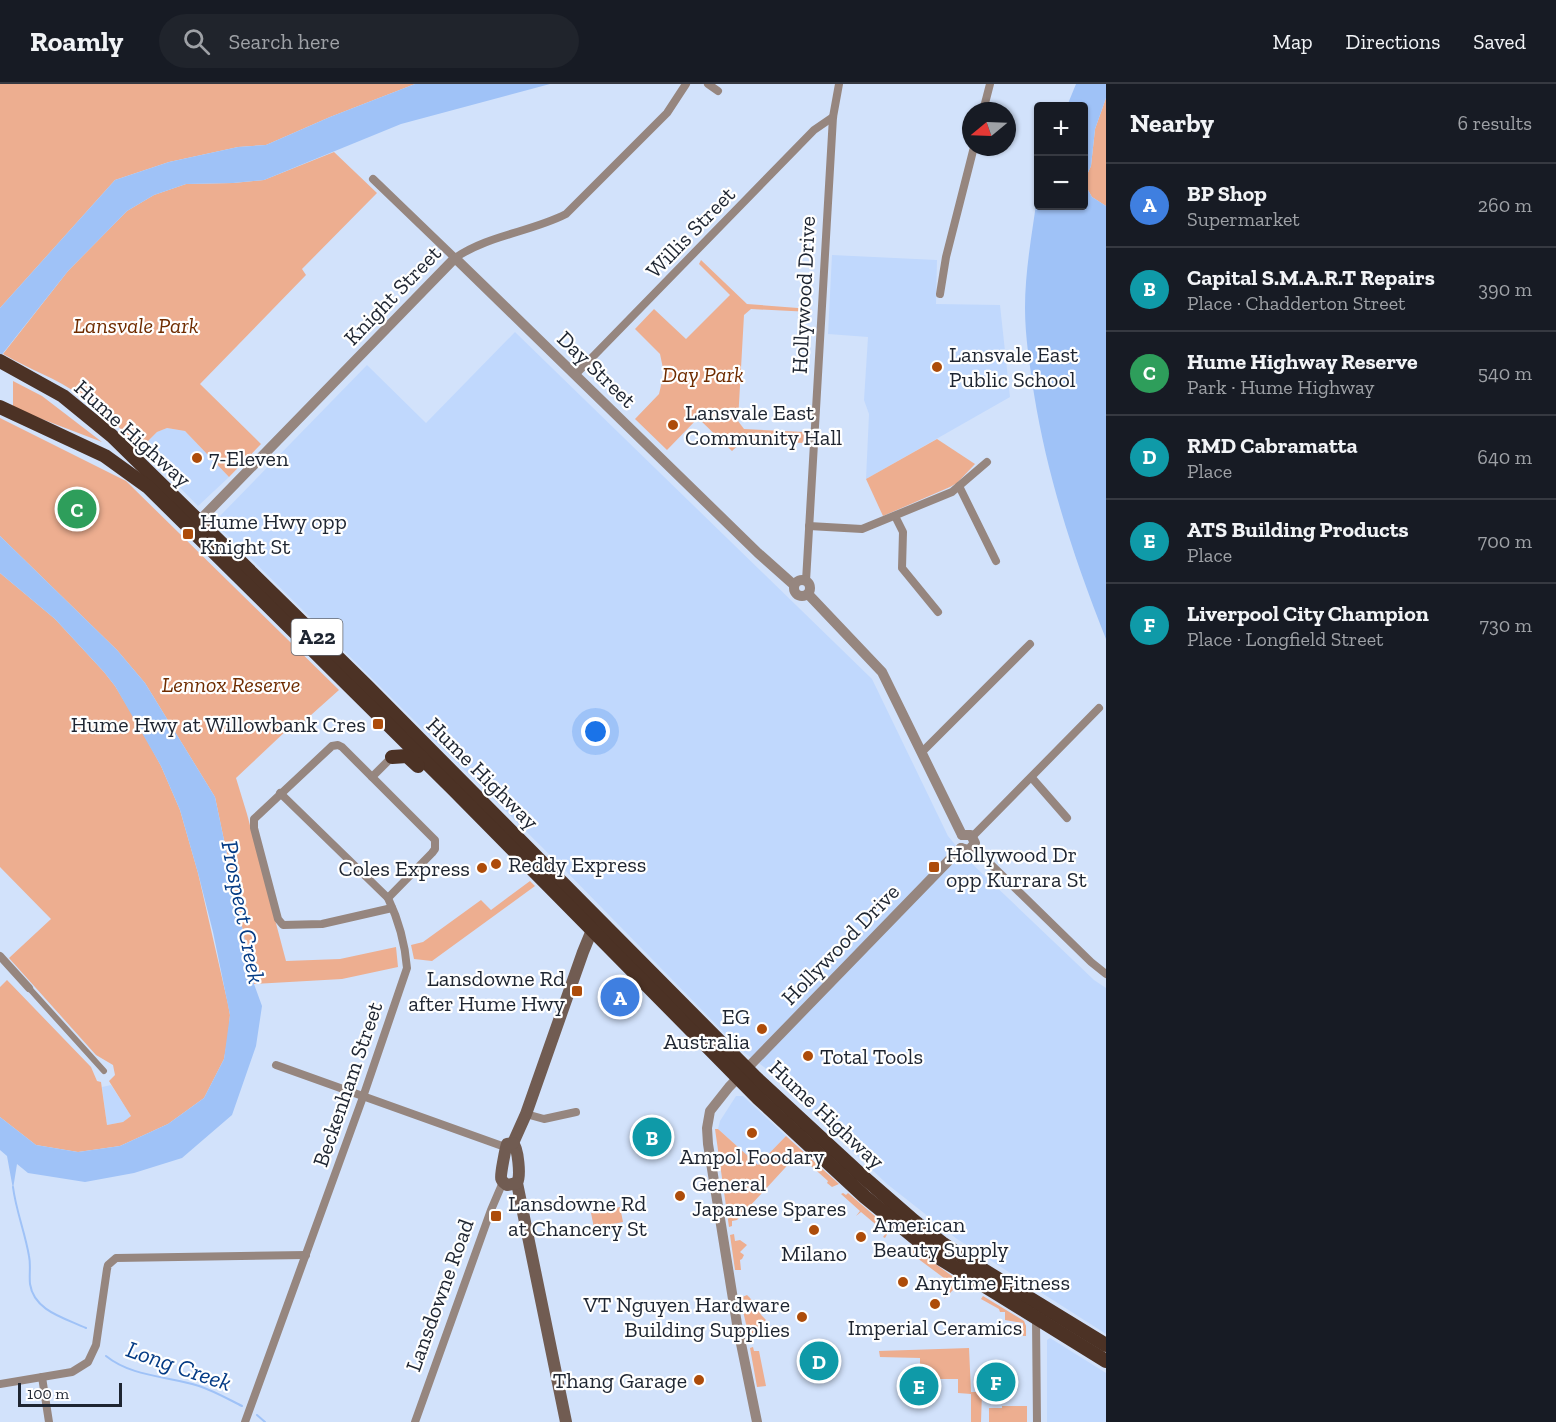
<!DOCTYPE html>
<html lang="en">
<head>
<meta charset="utf-8">
<style>
	body { margin:0; font-family:"Zilla Slab",serif; background:#20242c; color:#f1f3f6 }
	.controls { position:absolute; right:18px; top:18px; display:grid; overflow:hidden; border-radius:6px; box-shadow:0 2px 4px #0004 }
	.controls button { width:54px; height:54px; display:grid; place-items:center; padding:0; border:0; border-bottom:2px solid #363941; background:#171b24; color:#f1f3f6; font:30px sans-serif }
	.compass { position:absolute; left:962px; top:18px; width:54px; height:54px; border-radius:50%; background:#171b24; box-shadow:0 2px 4px #0004; rotate:251deg }
	.scale { position:absolute; left:18px; bottom:15px; width:104px; box-sizing:border-box; padding-left:6px; border:3px solid #1e2531; border-top:0; font-size:16px; line-height:21px; white-space:nowrap; color:#1e2531; -webkit-text-stroke:4px #fff; paint-order:stroke }
	.you { position:absolute; left:596px; top:648px; width:21px; height:21px; margin:-15px; border:4px solid #fff; border-radius:50%; background:#1a73e8; box-shadow:0 0 0 9px #1a73e833 }
	.badge { display:grid; place-items:center; width:39px; height:39px; border-radius:50%; background:#ad4c0a; color:#fff; font-size:20px; font-weight:700 }
	.pin { position:absolute; translate:-50% -50%; border:3px solid #fff; box-shadow:0 2px 6px #0006 }
	.list { margin:0; padding:0; list-style:none }
	h2 { display:flex; justify-content:space-between; align-items:center; height:78px; margin:0; padding:0 24px; font-size:26px }
	h2 small { font-size:20px; font-weight:400; color:#9ea1a6 }
	.list li { display:grid; grid-template-columns:39px 1fr auto; gap:18px; align-items:center; box-sizing:border-box; height:84px; padding:0 24px; border-top:2px solid #363941 }
	.list b { display:block; font-size:22px; white-space:nowrap }
	.list p { margin:0; font-size:20px; white-space:nowrap; color:#9ea1a6 }
	.list em { font-size:20px; font-style:normal; color:#9ea1a6 }
	.icon { flex:none; width:33px; height:33px; fill:none; stroke:currentColor; stroke-width:2; stroke-linecap:round; stroke-linejoin:round }
	.map { position:relative; flex:none; width:1106px; height:1338px; overflow:hidden }
	header { display:flex; align-items:center; gap:36px; box-sizing:border-box; height:84px; padding:0 30px; background:#171b24; border-bottom:2px solid #363941 }
	header strong { font-size:28px }
	nav { display:flex; gap:33px; margin-inline-start:auto; font-size:21px }
	.search { width:420px; height:54px; background:#20242c; display:flex; align-items:center; gap:15px; box-sizing:border-box; padding:0 21px; border-radius:33px; color:#9ea1a6; font-size:22px }
	main { display:flex }
	aside { flex:1; background:#171b24 }
	.map>svg:first-child { display:block }
	.built { fill:#c0d8fd }
	.green { fill:#edae90 }
	.water { fill:#9fc2f7 }
	.lines { fill:none; stroke-linecap:round; stroke-linejoin:round }
	.stream { stroke:#9fc2f7; stroke-width:2 }
	.pedestrian { stroke:#96867f; stroke-width:6 }
	.minor { stroke:#96867f; stroke-width:8 }
	.tertiary { stroke:#96867f; stroke-width:10 }
	.secondary { stroke:#715c52; stroke-width:12 }
	.trunk { stroke:#4c3225; stroke-width:14 }
	.poi-dot { fill:#ad4c0a; stroke:#fff; stroke-width:2 }
	.labels { text-anchor:middle; stroke-width:4.5; stroke-linejoin:round; paint-order:stroke }
	.shield { fill:#fff; stroke:#62666f; stroke-width:1.5 }
	.shield-label { font-size:21px; font-weight:bold; fill:#1e2531 }
	.street-label { font-size:22px; fill:#1e2531; stroke:#fff }
	.park-label { font-size:22px; font-style:italic; fill:#6f2c00; stroke:#fff }
	.poi-label { font-size:22px; fill:#1e2531; stroke:#fff; text-anchor:start }
	.water-label { font-size:24px; font-style:italic; fill:#043b85; stroke:#fff }
</style>
</head>
<body>
<header>
<strong>Roamly</strong>
<div class="search"><svg class="icon" aria-label="search" viewBox="0 0 24 24"><circle cx="10" cy="10" r="6"/><path d="M15 15l6 6"/></svg>Search here</div>
<nav><a>Map</a><a>Directions</a><a>Saved</a></nav>
</header>
<main>
<div class="map">
<svg width="1106" height="1338" viewBox="0 0 1106 1338">
	<rect width="100%" height="100%" fill="#d2e2fb"/>
	<g class="built">
		<polygon points="832,171 937,176 936,220 1000,221 1010,313 866,395 869,330 864,316 868,253 828,250"/>
		<polygon points="515,248 872,595 948,752 967,775 1094,896 1106,904 1106,1250 957,1155 887,1100 764,983 742,967 556,777 217,441 217,435 367,281 426,339"/>
		<polygon points="167,344 185,347 229,393 198,422 141,364 157,348"/>
		<polygon points="111,1001 131,1032 123,1038 107,1041 102,1003"/>
		<polygon points="736,1012 743,1012 786,1052 758,1081 718,1045 720,1037"/>
		<polygon points="1050,1254 1106,1289 1106,1338 1047,1338 1047,1256"/>
	</g>
	<g class="green">
		<polygon points="0,0 415,0 330,33 266,61 238,63 169,78 115,96 0,224"/>
		<polygon points="1106,14 1106,122 1092,113 1088,106 1086,93 1091,82 1095,45"/>
		<path d="M334,68l43,41 -75,76 4,6 -106,109 61,60 -32,33 -44,-46 -18,-3 -10,4 -16,16c-19,-18 -39,-37 -60,-52 -24,-18 -53,-27 -78,-42l65,-83 59,-60 27,-16 32,-11 47,-1 31,-3z"/>
		<polygon points="701,176 747,220 811,225 811,228 751,225 744,231 738,337 744,345 804,348 803,359 744,356 732,367 698,334 667,366 635,335 659,310 664,289 660,270 635,245 654,225 686,255 730,211 699,180"/>
		<polygon points="13,297 42,312 102,358 13,324"/>
		<polygon points="0,334 126,397 339,606 292,648 288,645 236,694 247,730 286,877 340,875 396,863 398,883 342,895 254,900 215,713 145,599 117,566 0,452"/>
		<polygon points="937,355 975,380 957,399 950,403 883,432 866,395"/>
		<polygon points="0,489 55,535 104,588 115,602 138,640 161,682 180,726 198,789 228,920 230,931 228,953 224,975 204,1014 168,1040 120,1062 78,1068 36,1061 0,1033 0,903 7,896 91,983 97,997 101,998 107,1041 123,1038 131,1032 109,997 115,991 113,981 96,971 9,874 51,835 0,783"/>
		<polygon points="530,797 535,802 432,877 414,875 411,861 423,858 481,816 491,826"/>
		<polygon points="715,1045 718,1045 758,1081 786,1052 839,1100 832,1103 827,1099 828,1097 800,1072 796,1072 737,1136 732,1137 732,1142 729,1143"/>
		<polygon points="843,1109 846,1111 848,1109 890,1145 885,1154 883,1153 886,1149 861,1128 856,1132 860,1127 841,1110"/>
		<polygon points="620,1123 623,1138 594,1144 591,1129"/>
		<polygon points="734,1150 735,1157 740,1156 747,1161 740,1168 744,1171 742,1175 740,1176 741,1186 735,1186 730,1151"/>
		<polygon points="909,1161 959,1197 959,1200 944,1215 952,1200 905,1165 901,1169 899,1169"/>
		<path d="M747,1211c9,8 10,17 19,25l-17,17 -9,-39z"/>
		<polygon points="983,1212 1024,1237 1026,1242 1026,1252 1023,1252 1023,1239 1005,1236 1005,1228 1000,1228 999,1225 981,1215"/>
		<polygon points="753,1263 754,1267 759,1267 766,1302 757,1303 750,1264"/>
		<polygon points="969,1264 971,1308 982,1308 981,1338 971,1338 971,1310 958,1309 958,1295 920,1295 920,1274 880,1273 879,1267"/>
		<polygon points="1002,1322 1027,1322 1027,1338 989,1338 989,1324 1002,1324"/>
	</g>
	<g class="water">
		<polygon points="415,0 550,0 401,40 264,96 233,99 186,100 154,111 127,127 68,187 0,273 0,224 115,96 169,78 238,63 266,61 330,33"/>
		<path d="M1076,0h30v14l-11,31 -4,37 -5,11 2,13 4,7 14,9v433c-32,-81 -58,-159 -72,-245 -4,-28 -9,-57 -9,-86 0,-40 8,-79 13,-118v16h46v-100h-17z"/>
		<polygon points="0,452 117,566 145,599 215,713 254,900 262,922 256,962 232,1031 182,1074 134,1089 85,1098 28,1089 17,1080 13,1105 7,1072 0,1066 0,1033 36,1061 78,1068 120,1062 168,1040 204,1014 224,975 230,931 213,848 198,789 180,726 161,682 115,602 104,588 55,535 0,489"/>
	</g>
	<g class="lines">
		<g class="stream">
			<path d="M13,1103c3,24 12,45 16,69 2,9 0,18 1,28 4,27 35,34 56,44"/>
			<path d="M106,1272c26,21 62,20 93,30 15,5 29,13 43,20"/>
			<polyline points="257,1331 265,1338"/>
		</g>
		<polyline class="pedestrian" points="29,904 104,987"/>
		<g class="minor">
			<polyline points="708,0 718,7"/>
			<polyline points="983,27 990,0"/>
			<path d="M373,95l82,79c33,-23 76,-26 111,-44l101,-101 19,-29"/>
			<polyline points="940,210 946,173 974,63"/>
			<polyline points="575,291 814,46 833,33"/>
			<polyline points="959,402 996,477"/>
			<polyline points="895,432 903,448 902,484 938,528"/>
			<polyline points="809,442 862,445 952,408 987,378"/>
			<polyline points="806,497 833,33 839,0"/>
			<polyline points="922,668 1030,560"/>
			<polyline points="372,693 392,673"/>
			<polyline points="1032,694 1067,734"/>
			<polyline points="973,752 1099,624"/>
			<polyline points="973,763 1091,878 1106,890"/>
			<polyline points="388,814 432,769 435,765 435,756 342,663 338,661 332,662 254,735 254,744 278,835 283,841 322,840 392,824"/>
			<polyline points="0,872 29,904"/>
			<polyline points="276,981 505,1063"/>
			<polyline points="526,1030 544,1035 576,1028"/>
			<polyline points="1036,1235 1037,1338"/>
			<polyline points="42,1293 49,1338"/>
			<polyline points="0,1300 72,1288 88,1278 96,1261 107,1185 108,1181 116,1174 306,1171"/>
			<path d="M245,1338l118,-325 44,-129c-2,-25 -8,-47 -19,-70l-108,-105"/>
			<polyline points="415,1338 491,1126 503,1098"/>
		</g>
		<g class="tertiary">
			<polyline points="199,437 455,174 758,469 794,501"/>
			<circle cx="802" cy="504" r="8"/>
			<polyline points="808,510 882,588 962,751"/>
			<polyline points="961,764 969,766 975,759 971,751 962,751"/>
			<polyline points="757,1338 737,1240 708,1060 707,1044 710,1027 729,1003 961,764"/>
		</g>
		<g class="secondary">
			<path d="M513,1059c5,5 8,33 4,40l49,239"/>
			<polyline points="513,1059 526,1030 583,868 592,846 599,840"/>
			<path d="M513,1059l-6,1c-1,2 -7,32 -6,34 1,4 3,5 6,7l10,-2"/>
		</g>
		<g class="trunk">
			<polyline points="0,277 63,312 112,352 367,602 756,994 860,1090 914,1137 942,1159 972,1179 1106,1261"/>
			<polyline points="0,323 105,372 148,403 454,706 758,1014 865,1113 941,1175 1106,1277"/>
			<polyline points="392,673 407,672 418,682"/>
		</g>
	</g>
	<g class="poi-dot">
		<circle cx="937" cy="283" r="6"/>
		<circle cx="673" cy="341" r="6"/>
		<circle cx="197" cy="374" r="6"/>
		<rect x="182" y="444" width="12" height="12" rx="3"/>
		<rect x="372" y="634" width="12" height="12" rx="3"/>
		<circle cx="496" cy="780" r="6"/>
		<rect x="928" y="777" width="12" height="12" rx="3"/>
		<circle cx="482" cy="784" r="6"/>
		<rect x="571" y="901" width="12" height="12" rx="3"/>
		<circle cx="762" cy="945" r="6"/>
		<circle cx="808" cy="972" r="6"/>
		<circle cx="752" cy="1049" r="6"/>
		<circle cx="680" cy="1112" r="6"/>
		<rect x="490" y="1126" width="12" height="12" rx="3"/>
		<circle cx="814" cy="1146" r="6"/>
		<circle cx="861" cy="1153" r="6"/>
		<circle cx="903" cy="1198" r="6"/>
		<circle cx="935" cy="1220" r="6"/>
		<circle cx="802" cy="1233" r="6"/>
		<circle cx="699" cy="1296" r="6"/>
	</g>
	<g class="labels">
		<rect class="shield" x="291.5" y="535" width="51" height="36" rx="4.5"/>
		<g class="shield-label">
			<text x="317" y="560">A22</text>
		</g>
		<g class="street-label">
			<text transform="translate(690 148) rotate(-46)" y="8">Willis Street</text>
			<text transform="translate(392 211) rotate(-46)" y="8">Knight Street</text>
			<text transform="translate(803 211) rotate(-87)" y="8">Hollywood Drive</text>
			<text transform="translate(597 285) rotate(44)" y="8">Day Street</text>
			<text transform="translate(133 349) rotate(42)" y="8">Hume Highway</text>
			<text transform="translate(483 689) rotate(45)" y="8">Hume Highway</text>
			<text transform="translate(840 860) rotate(-46)" y="8">Hollywood Drive</text>
			<text transform="translate(347 1000) rotate(-71)" y="8">Beckenham Street</text>
			<text transform="translate(827 1030) rotate(43)" y="8">Hume Highway</text>
			<text transform="translate(439 1211) rotate(-70)" y="8">Lansdowne Road</text>
		</g>
		<g class="park-label">
			<text x="136" y="249">Lansvale Park</text>
			<text x="703" y="298">Day Park</text>
			<text x="231" y="608">Lennox Reserve</text>
		</g>
		<g class="poi-label">
			<text x="949" y="278">Lansvale East<tspan x="949" dy="25">Public School</tspan></text>
			<text x="685" y="336">Lansvale East<tspan x="685" dy="25">Community Hall</tspan></text>
			<text x="209" y="382">7-Eleven</text>
			<text x="200" y="445">Hume Hwy opp<tspan x="200" dy="25">Knight St</tspan></text>
			<text x="366" y="648" text-anchor="end">Hume Hwy at Willowbank Cres</text>
			<text x="946" y="778">Hollywood Dr<tspan x="946" dy="25">opp Kurrara St</tspan></text>
			<text x="508" y="788">Reddy Express</text>
			<text x="470" y="792" text-anchor="end">Coles Express</text>
			<text x="565" y="902" text-anchor="end">Lansdowne Rd<tspan x="565" dy="25">after Hume Hwy</tspan></text>
			<text x="750" y="940" text-anchor="end">EG<tspan x="750" dy="25">Australia</tspan></text>
			<text x="820" y="980">Total Tools</text>
			<text x="752" y="1080" text-anchor="middle">Ampol Foodary</text>
			<text x="692" y="1107">General<tspan x="692" dy="25">Japanese Spares</tspan></text>
			<text x="508" y="1127">Lansdowne Rd<tspan x="508" dy="25">at Chancery St</tspan></text>
			<text x="873" y="1148">American<tspan x="873" dy="25">Beauty Supply</tspan></text>
			<text x="814" y="1177" text-anchor="middle">Milano</text>
			<text x="915" y="1206">Anytime Fitness</text>
			<text x="790" y="1228" text-anchor="end">VT Nguyen Hardware<tspan x="790" dy="25">Building Supplies</tspan></text>
			<text x="935" y="1251" text-anchor="middle">Imperial Ceramics</text>
			<text x="687" y="1304" text-anchor="end">Thang Garage</text>
		</g>
		<g class="water-label">
			<text transform="translate(243 828) rotate(79)" y="8">Prospect Creek</text>
			<text transform="translate(179 1282) rotate(19)" y="8">Long Creek</text>
		</g>
	</g>
</svg>
<div class="controls">
<button>+</button>
<button>−</button>
</div>
<svg class="compass" viewBox="-18 -18 36 36"><path d="M0-13l5 13h-10z" fill="#e53935"/><path d="M0 13l5-13h-10z" fill="#9ea1a6"/></svg>
<div class="scale">100 m</div>
<div class="you"></div>
<div class="pin badge" style="left:620px;top:913px;background:#3f7fe0">A</div>
<div class="pin badge" style="left:652px;top:1053px;background:#0f9aa8">B</div>
<div class="pin badge" style="left:77px;top:425px;background:#2e9e5b">C</div>
<div class="pin badge" style="left:819px;top:1277px;background:#0f9aa8">D</div>
<div class="pin badge" style="left:919px;top:1302px;background:#0f9aa8">E</div>
<div class="pin badge" style="left:996px;top:1298px;background:#0f9aa8">F</div>
</div>
<aside>
<h2>Nearby<small>6 results</small></h2>
<ul class="list">
<li><span class="badge" style="background:#3f7fe0">A</span><div><b>BP Shop</b><p>Supermarket</p></div><em>260 m</em></li>
<li><span class="badge" style="background:#0f9aa8">B</span><div><b>Capital S.M.A.R.T Repairs</b><p>Place · Chadderton Street</p></div><em>390 m</em></li>
<li><span class="badge" style="background:#2e9e5b">C</span><div><b>Hume Highway Reserve</b><p>Park · Hume Highway</p></div><em>540 m</em></li>
<li><span class="badge" style="background:#0f9aa8">D</span><div><b>RMD Cabramatta</b><p>Place</p></div><em>640 m</em></li>
<li><span class="badge" style="background:#0f9aa8">E</span><div><b>ATS Building Products</b><p>Place</p></div><em>700 m</em></li>
<li><span class="badge" style="background:#0f9aa8">F</span><div><b>Liverpool City Champion</b><p>Place · Longfield Street</p></div><em>730 m</em></li>
</ul>
</aside>
</main>
</body>
</html>
